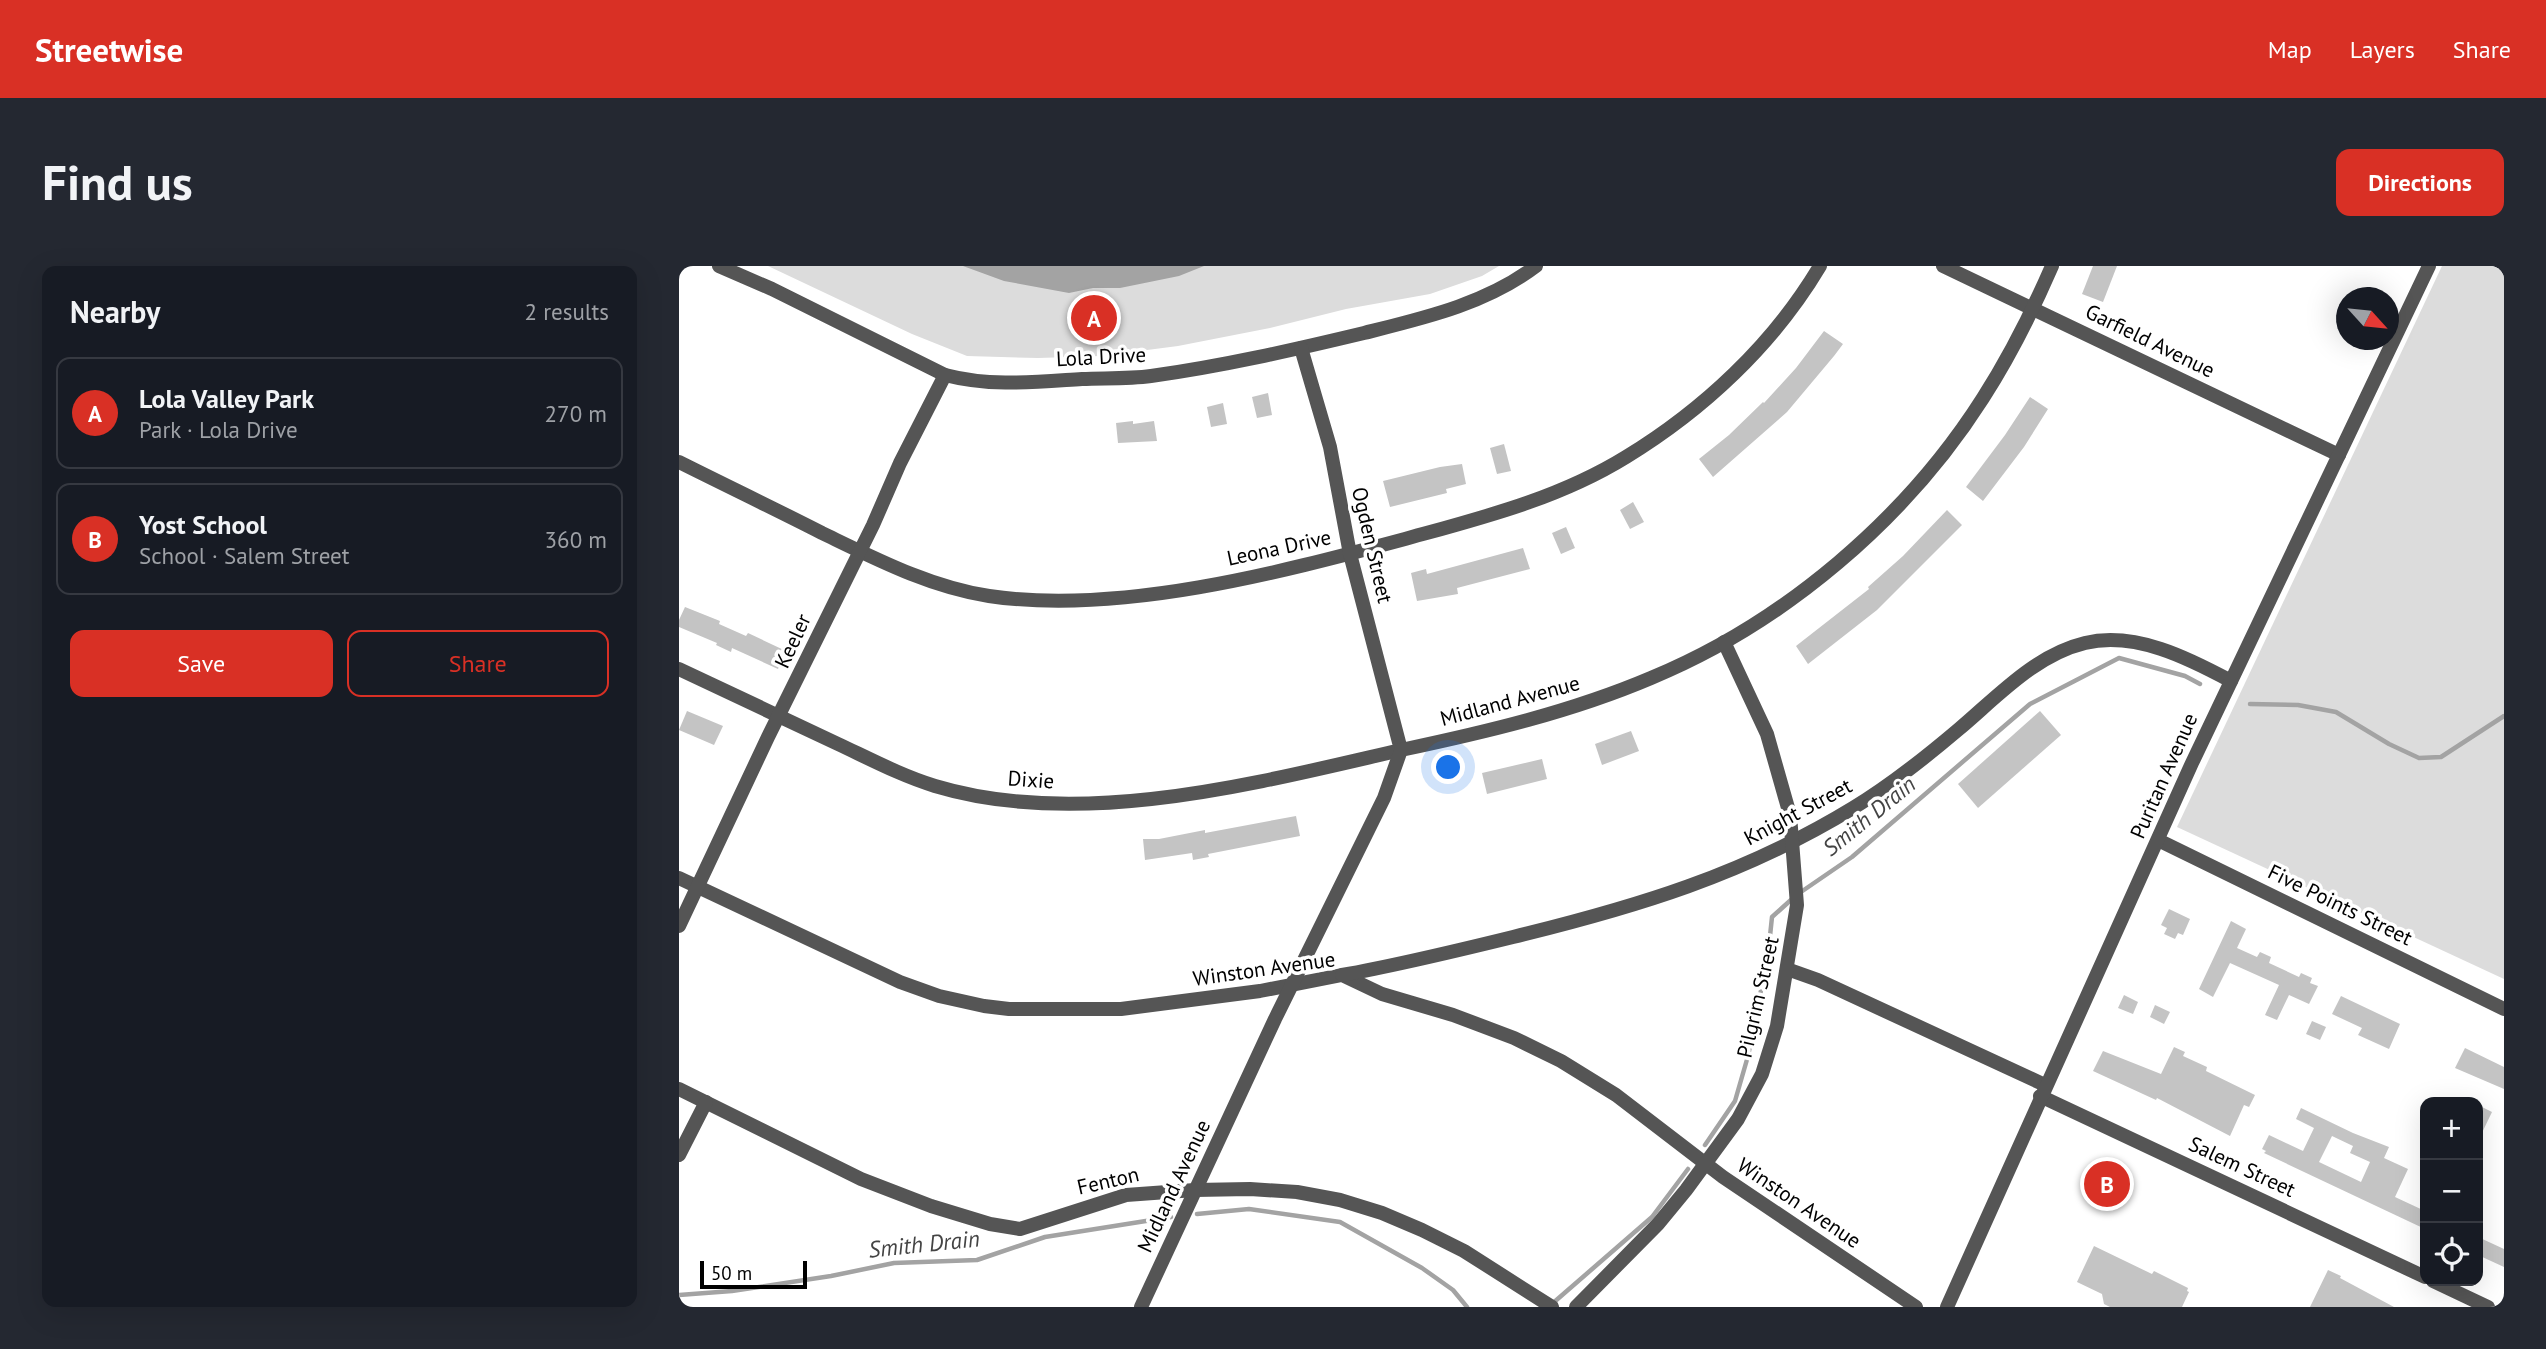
<!DOCTYPE html>
<html lang="en">
<head>
<meta charset="utf-8">
<style>
	body { margin:0; font-family:"PT Sans",sans-serif; background:#242831; color:#f1f3f6 }
	.controls { position:absolute; right:21px; bottom:21px; display:grid; overflow:hidden; border-radius:14px; box-shadow:0 7px 28px #0002 }
	.controls button { width:63px; height:63px; display:grid; place-items:center; padding:0; border:0; border-bottom:2px solid #363941; background:#171b24; color:#f1f3f6; font:35px sans-serif }
	.compass { position:absolute; left:1657px; top:21px; width:63px; height:63px; border-radius:50%; background:#171b24; box-shadow:0 7px 28px #0002; rotate:117deg }
	.scale { position:absolute; left:21px; bottom:18px; width:107px; box-sizing:border-box; padding-left:7px; border:4px solid #000; border-top:0; font-size:19px; line-height:24px; white-space:nowrap; color:#000; -webkit-text-stroke:5px #fff; paint-order:stroke }
	.you { position:absolute; left:770px; top:502px; width:24px; height:24px; margin:-18px; border:5px solid #fff; border-radius:50%; background:#1a73e8; box-shadow:0 0 0 10px #1a73e833 }
	.badge { display:grid; place-items:center; width:46px; height:46px; border-radius:50%; background:#d93025; color:#fff; font-size:23px; font-weight:700 }
	.pin { position:absolute; translate:-50% -50%; border:4px solid #fff; box-shadow:0 2px 7px #0006 }
	.list { margin:0; padding:0; list-style:none }
	h2 { display:flex; justify-content:space-between; align-items:center; height:91px; margin:0; padding:0 28px; font-size:30px }
	h2 small { font-size:23px; font-weight:400; color:#9ea1a6 }
	.list li { display:grid; grid-template-columns:46px 1fr auto; gap:21px; align-items:center; box-sizing:border-box; height:112px; margin:0 14px 14px; padding:0 14px; border:2px solid #363941; border-radius:14px }
	.list b { display:block; font-size:26px; white-space:nowrap }
	.list p { margin:0; font-size:23px; white-space:nowrap; color:#9ea1a6 }
	.list em { font-size:23px; font-style:normal; color:#9ea1a6 }
	.actions { display:flex; gap:14px; padding:21px 28px }
	.actions a { flex:1; padding:16px 0; border:2px solid #d93025; border-radius:14px; text-align:center; font-size:24px; color:#d93025 }
	.actions .main { background:#d93025; color:#fff }
	.icon { flex:none; width:38px; height:38px; fill:none; stroke:currentColor; stroke-width:2; stroke-linecap:round; stroke-linejoin:round }
	.map { position:relative; flex:none; width:1825px; height:1041px; overflow:hidden; border-radius:14px }
	header { display:flex; align-items:center; gap:42px; box-sizing:border-box; height:98px; padding:0 35px; background:#d93025; color:#fff }
	header strong { font-size:33px }
	nav { display:flex; gap:38px; margin-inline-start:auto; font-size:24px }
	.intro { display:flex; align-items:center; justify-content:space-between; box-sizing:border-box; height:168px; padding:0 42px }
	h1 { margin:0; font-size:49px }
	.button { padding:18px 32px; border-radius:14px; background:#d93025; color:#fff; font-size:24px; font-weight:700 }
	main { display:flex; gap:42px; padding:0 42px }
	aside { flex:1; background:#171b24; border-radius:14px; box-shadow:0 7px 28px #0002 }
	.map>svg:first-child { display:block }
	.green { fill:#dcdcdc }
	.water { fill:#a3a3a3 }
	.lines { fill:none; stroke-linecap:round; stroke-linejoin:round }
	.stream { stroke:#a3a3a3; stroke-width:4.5 }
	.building { fill:#c4c4c4; fill-rule:evenodd }
	.street { stroke:#555; stroke-width:14 }
	.labels { text-anchor:middle; stroke-width:7; stroke-linejoin:round; paint-order:stroke }
	.street-label { font-size:21px; fill:#000; stroke:#fff }
	.water-label { font-size:23px; font-style:italic; fill:#444; stroke:#fff }
</style>
</head>
<body>
<header>
<strong>Streetwise</strong>
<nav><a>Map</a><a>Layers</a><a>Share</a></nav>
</header>
<div class="intro"><h1>Find us</h1><a class="button">Directions</a></div>
<main>
<aside>
<h2>Nearby<small>2 results</small></h2>
<ul class="list">
<li><span class="badge">A</span><div><b>Lola Valley Park</b><p>Park · Lola Drive</p></div><em>270 m</em></li>
<li><span class="badge">B</span><div><b>Yost School</b><p>School · Salem Street</p></div><em>360 m</em></li>
</ul>
<div class="actions"><a class="main">Save</a><a>Share</a></div>
</aside>
<div class="map">
<svg width="1825" height="1041" viewBox="0 0 1825 1041">
	<rect width="100%" height="100%" fill="#fff"/>
	<g class="green">
		<polygon points="89,0 820,0 803,10 751,28 667,43 591,62 499,80 422,90 359,92 288,90 233,68"/>
		<polygon points="1763,0 1825,0 1825,713 1498,561"/>
	</g>
	<polygon class="water" points="284,0 525,0 500,10 441,22 414,22 390,27 325,15"/>
	<g class="lines">
		<g class="stream">
			<polyline points="1571,438 1619,439 1657,446 1710,478 1740,492 1762,491 1825,450"/>
			<polyline points="1119,628 1173,591 1351,438 1440,392 1506,410 1521,418"/>
			<polyline points="1026,879 1056,835 1069,790 1089,689 1093,651 1113,633"/>
			<polyline points="518,948 570,943 661,956 743,1002 774,1024 788,1041"/>
			<polyline points="0,1029 53,1025 152,1010 215,997 298,994 366,971 492,951"/>
			<polyline points="874,1037 973,951 1009,903"/>
		</g>
	</g>
	<g class="building">
		<polygon points="1414,0 1438,0 1424,36 1403,28"/>
		<polygon points="1145,65 1164,78 1155,90 1108,146 1034,211 1020,193 1050,169 1084,136 1085,137 1117,102"/>
		<polygon points="589,127 593,149 578,152 573,131"/>
		<polygon points="1351,131 1369,143 1345,181 1304,235 1287,221 1326,169"/>
		<polygon points="544,137 548,158 532,161 528,141"/>
		<polygon points="454,155 454,158 475,155 478,175 439,177 437,157"/>
		<polygon points="825,178 832,205 818,208 811,182"/>
		<polygon points="783,198 787,218 767,223 768,227 711,241 704,215 761,201"/>
		<polygon points="954,236 965,256 951,263 941,244"/>
		<polygon points="1268,244 1283,259 1198,344 1129,398 1117,380 1190,323 1189,321 1224,290"/>
		<polygon points="887,261 896,282 882,288 873,267"/>
		<polygon points="844,282 851,303 778,322 779,328 738,335 732,307 747,303 748,308"/>
		<polygon points="6,341 41,355 40,358 67,370 69,367 107,385 99,403 53,382 52,386 37,379 38,377 0,361 0,354"/>
		<polygon points="8,445 44,460 35,479 0,464"/>
		<polygon points="1361,445 1382,469 1299,542 1279,518"/>
		<polygon points="952,465 960,485 923,499 916,478"/>
		<polygon points="863,493 868,513 808,528 803,507"/>
		<polygon points="617,550 621,570 529,588 530,591 514,594 513,587 466,594 464,573 480,573 526,564 526,567"/>
		<polygon points="1490,643 1511,653 1504,669 1499,667 1496,673 1485,668 1488,662 1482,659"/>
		<polygon points="1552,655 1567,663 1558,682 1578,691 1581,686 1592,691 1590,697 1620,711 1622,707 1633,712 1631,717 1639,720 1630,738 1610,729 1598,754 1586,749 1600,719 1551,697 1534,731 1520,723"/>
		<polygon points="1445,729 1459,736 1454,748 1439,742"/>
		<polygon points="1662,730 1721,758 1710,783 1679,769 1683,762 1653,748"/>
		<polygon points="1476,739 1491,746 1485,758 1471,751"/>
		<polygon points="1633,755 1647,761 1641,774 1627,768"/>
		<polygon points="1495,781 1506,786 1504,790 1528,801 1527,805 1576,829 1570,841 1565,839 1551,870 1478,832 1477,834 1414,805 1424,785 1482,808"/>
		<polygon points="1786,782 1825,801 1825,823 1776,802"/>
		<polygon points="1799,839 1813,846 1799,875"/>
		<path d="M1622,842l52,25 36,14 -5,11 24,11 -13,28 30,14v18l-161,-76 2,-2 -4,-2 7,-14 34,16 11,-23 -18,-9zM1653,870l21,10 -3,7 20,9 -9,20 -42,-20z"/>
		<polygon points="1799,971 1825,983 1825,1001 1799,989"/>
		<polygon points="1415,980 1473,1008 1475,1005 1509,1022 1508,1025 1510,1026 1503,1041 1431,1041 1425,1038 1423,1028 1398,1016"/>
		<polygon points="1649,1004 1662,1010 1661,1012 1715,1041 1631,1041"/>
	</g>
	<g class="lines">
		<g class="street">
			<path d="M40,0l53,23 173,86c46,12 90,7 137,4 22,-1 46,0 69,-3 72,-10 142,-26 213,-43 60,-15 122,-29 172,-67"/>
			<polyline points="1264,0 1660,189"/>
			<path d="M0,196c48,24 96,47 143,71 54,26 108,54 167,63 131,19 289,-23 416,-57 76,-21 153,-40 221,-82 77,-47 147,-112 194,-191"/>
			<path d="M0,403c53,25 106,50 159,75 32,15 64,32 97,42 146,44 322,-3 466,-36l-51,-196 -20,-107 -29,-99"/>
			<polyline points="1479,574 1825,743"/>
			<polyline points="0,612 221,716 260,730 305,740 330,743 442,743 581,725 663,709 703,728 774,749 835,772 882,795 937,829 1044,911 1237,1041"/>
			<polyline points="0,660 89,471 194,259 221,197 266,109"/>
			<polyline points="1108,703 1139,714 1366,819"/>
			<path d="M663,709c57,-10 114,-24 171,-38 123,-30 230,-62 340,-129 38,-23 73,-51 106,-79 38,-32 76,-74 126,-86 50,-12 103,15 146,38"/>
			<polyline points="0,823 182,913 252,940 311,958 341,963 447,929 516,924 571,923 618,926 661,934 703,947 743,964 785,985 873,1041"/>
			<polyline points="1361,830 1746,1011"/>
			<polyline points="0,889 27,836"/>
			<polyline points="1754,1015 1809,1041"/>
			<path d="M462,1041l134,-288 109,-221 17,-48c85,-18 170,-38 250,-72 133,-55 255,-159 332,-280 27,-42 49,-86 69,-132"/>
			<polyline points="897,1041 979,958 1007,924 1059,853 1083,808 1098,760 1118,639 1111,549 1088,468 1045,376"/>
			<polyline points="1268,1041 1513,497 1750,0"/>
		</g>
	</g>
	<g class="labels">
		<g class="street-label">
			<text transform="translate(1471 75) rotate(26)" y="7">Garfield Avenue</text>
			<text transform="translate(422 91) rotate(-3)" y="7">Lola Drive</text>
			<text transform="translate(693 279) rotate(77)" y="7">Ogden Street</text>
			<text transform="translate(600 282) rotate(-12)" y="7">Leona Drive</text>
			<text transform="translate(114 375) rotate(-65)" y="7">Keeler</text>
			<text transform="translate(831 435) rotate(-15)" y="7">Midland Avenue</text>
			<text transform="translate(1485 510) rotate(-66)" y="7">Puritan Avenue</text>
			<text transform="translate(352 514) rotate(4)" y="7">Dixie</text>
			<text transform="translate(1119 546) rotate(-28)" y="7">Knight Street</text>
			<text transform="translate(1661 639) rotate(26)" y="7">Five Points Street</text>
			<text transform="translate(585 703) rotate(-8)" y="7">Winston Avenue</text>
			<text transform="translate(1079 731) rotate(-77)" y="7">Pilgrim Street</text>
			<text transform="translate(1563 901) rotate(25)" y="7">Salem Street</text>
			<text transform="translate(429 915) rotate(-13)" y="7">Fenton</text>
			<text transform="translate(495 920) rotate(-65)" y="7">Midland Avenue</text>
			<text transform="translate(1120 937) rotate(34)" y="7">Winston Avenue</text>
		</g>
		<g class="water-label">
			<text transform="translate(1190 550) rotate(-39)" y="8">Smith Drain</text>
			<text transform="translate(245 978) rotate(-6)" y="8">Smith Drain</text>
		</g>
	</g>
</svg>
<div class="controls">
<button>+</button>
<button>−</button>
<button><svg class="icon" aria-label="locate" viewBox="0 0 24 24"><circle cx="12" cy="12" r="6"/><path d="M12 2v4M12 18v4M2 12h4M18 12h4"/></svg></button>
</div>
<svg class="compass" viewBox="-18 -18 36 36"><path d="M0-13l5 13h-10z" fill="#e53935"/><path d="M0 13l5-13h-10z" fill="#9ea1a6"/></svg>
<div class="scale">50 m</div>
<div class="you"></div>
<div class="pin badge" style="left:415px;top:52px">A</div>
<div class="pin badge" style="left:1428px;top:918px">B</div>
</div>
</main>
</body>
</html>
